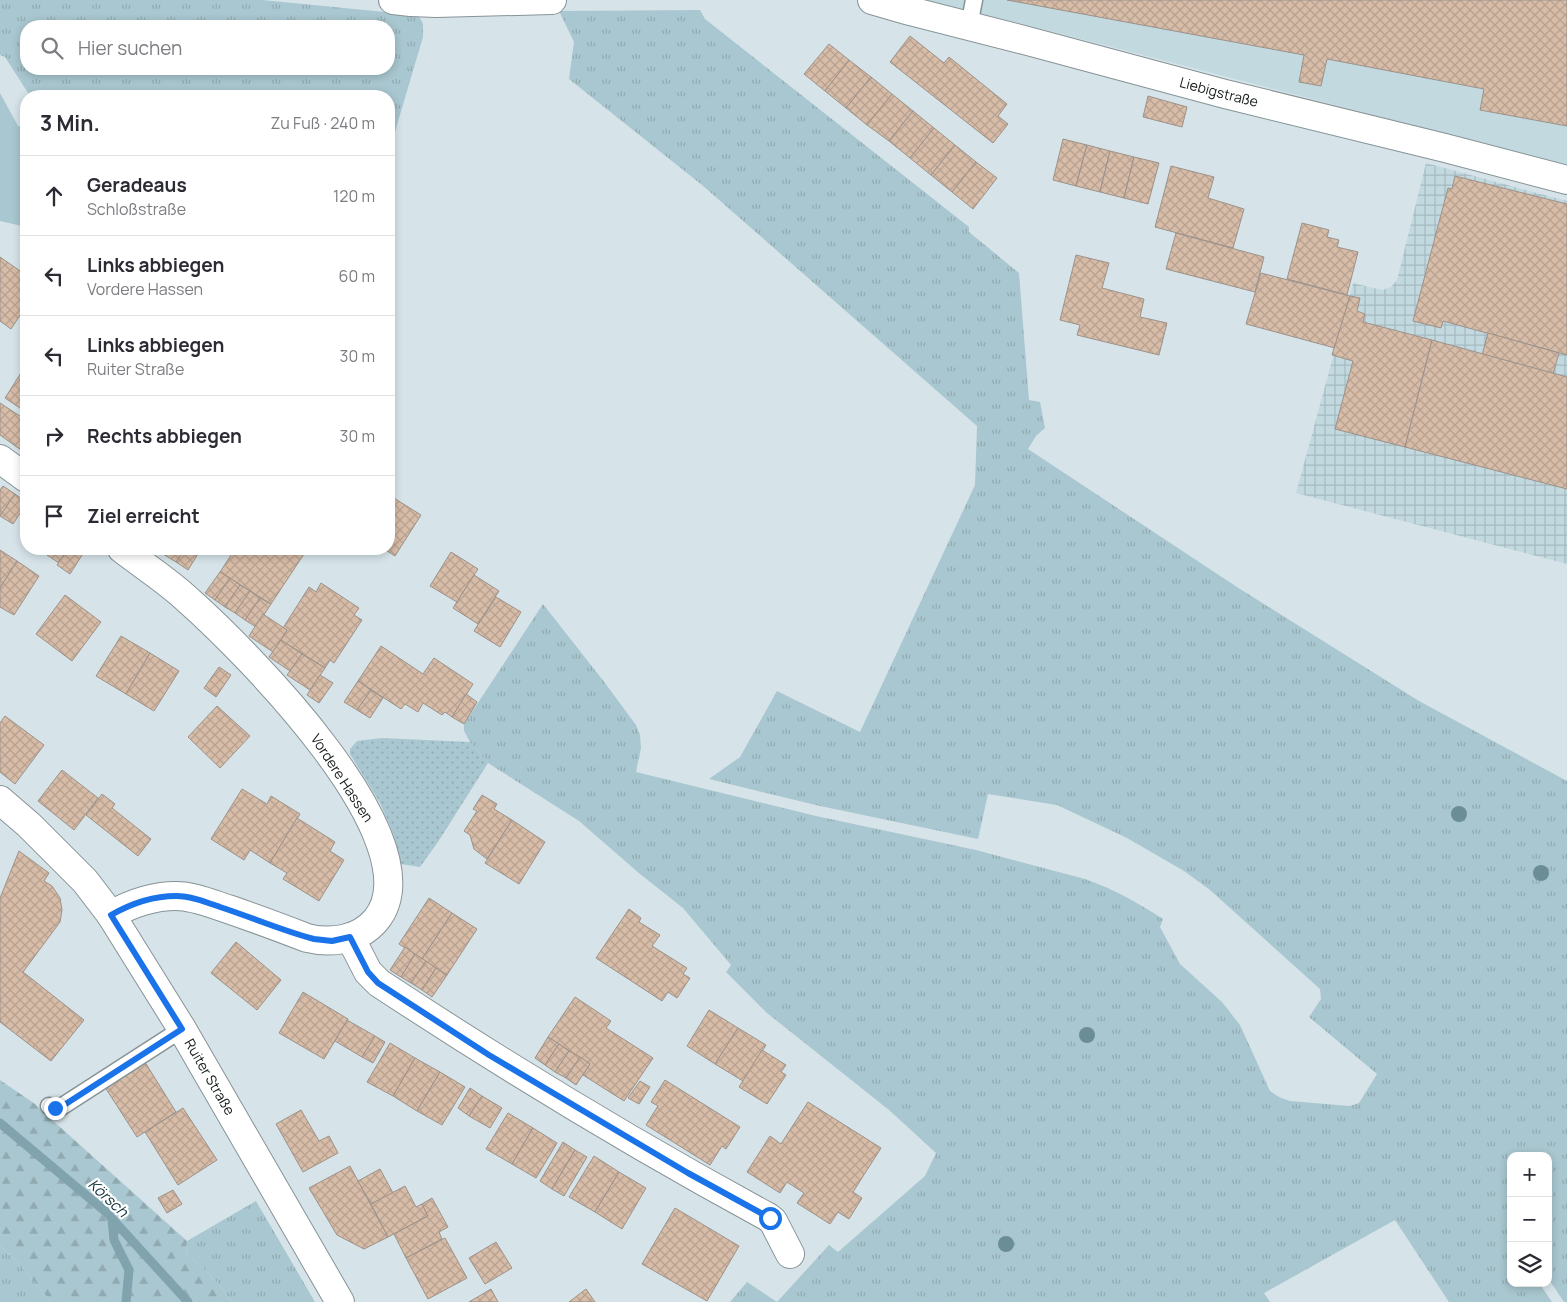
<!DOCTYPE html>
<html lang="de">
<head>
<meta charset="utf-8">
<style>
	body { margin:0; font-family:Manrope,sans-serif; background:#f2f2f3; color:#2b2b33 }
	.controls { position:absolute; right:15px; bottom:15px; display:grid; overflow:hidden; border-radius:10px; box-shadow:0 2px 8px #0003 }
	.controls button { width:45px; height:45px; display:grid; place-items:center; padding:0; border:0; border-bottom:1px solid #e1e1e2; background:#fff; color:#2b2b33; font:25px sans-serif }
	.stop { position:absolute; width:15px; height:15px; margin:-11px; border:4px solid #1a73e8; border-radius:50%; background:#fff }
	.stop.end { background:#1a73e8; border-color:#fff; box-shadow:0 1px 5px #0008 }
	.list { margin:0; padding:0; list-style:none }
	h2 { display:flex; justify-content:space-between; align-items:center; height:65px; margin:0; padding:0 20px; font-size:21px }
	h2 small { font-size:16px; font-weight:400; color:#7c7c81 }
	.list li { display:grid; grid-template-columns:32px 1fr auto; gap:15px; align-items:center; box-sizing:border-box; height:80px; padding:0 20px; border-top:1px solid #e1e1e2 }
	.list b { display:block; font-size:19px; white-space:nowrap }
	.list p { margin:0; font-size:16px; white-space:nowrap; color:#7c7c81 }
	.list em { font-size:16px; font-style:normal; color:#7c7c81 }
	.icon { flex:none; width:28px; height:28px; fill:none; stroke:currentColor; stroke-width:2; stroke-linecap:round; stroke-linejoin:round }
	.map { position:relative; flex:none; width:1567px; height:1302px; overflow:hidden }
	.search { position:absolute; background:#fff; box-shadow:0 2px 8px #0003; left:20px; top:20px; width:375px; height:55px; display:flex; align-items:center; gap:12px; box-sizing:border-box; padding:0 18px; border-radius:20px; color:#7c7c81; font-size:19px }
	.panel { position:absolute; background:#fff; box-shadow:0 2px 8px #0003; left:20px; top:90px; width:375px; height:465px; border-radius:20px }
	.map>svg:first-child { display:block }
	.built { fill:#c2d9e0 }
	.industrial { fill:url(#industrial-grid) }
	.grass { fill:url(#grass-tufts); fill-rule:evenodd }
	.forest { fill:url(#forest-firs) }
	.park { fill:url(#park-dots) }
	.garden { fill:#a9c7d0 }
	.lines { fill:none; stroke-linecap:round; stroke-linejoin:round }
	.stream { stroke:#80a3ae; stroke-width:9 }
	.building { fill:url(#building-cross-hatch); stroke:#9c928a }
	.service-casing { stroke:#869397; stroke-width:19 }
	.minor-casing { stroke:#869397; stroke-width:30 }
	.secondary-casing { stroke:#869397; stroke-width:30 }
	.service { stroke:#fff; stroke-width:16 }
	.minor { stroke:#fff; stroke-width:28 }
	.secondary { stroke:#fff; stroke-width:28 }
	.tree { fill:#6b8d96 }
	.route { stroke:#1a73e8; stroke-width:6 }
	.labels { text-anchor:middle; stroke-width:4.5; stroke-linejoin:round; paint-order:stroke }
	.street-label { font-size:14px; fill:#151a1b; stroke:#fff }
	.water-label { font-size:15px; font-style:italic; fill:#0e303a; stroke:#fff }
</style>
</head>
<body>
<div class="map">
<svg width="1567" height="1302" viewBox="0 0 1567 1302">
	<defs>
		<pattern id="industrial-grid" width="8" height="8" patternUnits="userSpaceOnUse" patternTransform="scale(1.25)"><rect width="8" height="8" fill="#c2d9e0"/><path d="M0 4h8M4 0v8" fill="none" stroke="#a6bac0"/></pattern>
		<pattern id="grass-tufts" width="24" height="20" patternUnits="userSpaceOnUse" patternTransform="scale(1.25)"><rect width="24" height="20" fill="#a9c7d0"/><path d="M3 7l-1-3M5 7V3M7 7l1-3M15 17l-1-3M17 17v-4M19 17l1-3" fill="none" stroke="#91aab2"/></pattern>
		<pattern id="forest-firs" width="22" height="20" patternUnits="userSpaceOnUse" patternTransform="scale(1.25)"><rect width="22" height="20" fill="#a9c7d0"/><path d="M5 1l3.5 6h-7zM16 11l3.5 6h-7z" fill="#91aab2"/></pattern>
		<pattern id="park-dots" width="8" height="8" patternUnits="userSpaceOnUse" patternTransform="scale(1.25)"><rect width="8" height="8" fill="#a9c7d0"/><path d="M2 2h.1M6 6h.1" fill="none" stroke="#91aab2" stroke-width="1.8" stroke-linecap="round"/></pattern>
		<pattern id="building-cross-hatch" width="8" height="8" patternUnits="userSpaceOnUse" patternTransform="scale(1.25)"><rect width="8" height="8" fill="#d7bca8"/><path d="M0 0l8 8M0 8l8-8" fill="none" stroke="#b8a190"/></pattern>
	</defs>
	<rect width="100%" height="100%" fill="#d6e4e9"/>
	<polygon class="built" points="922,0 1567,0 1567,165 1007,20 922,2"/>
	<polygon class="industrial" points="1426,163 1567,201 1567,564 1296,493 1353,283 1382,290 1391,287 1397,280"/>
	<g class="grass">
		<path d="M0,0h262l154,15 4,3 3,6v13l-34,115v-56h-359l-25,-39 -5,-2zM26,26h363v43h-363z"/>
		<path d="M700,10l5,9 264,208v5l50,41 10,127 11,2 5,26 -9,8 -8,13 212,140 179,112 148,80v521h-3l-16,-24v-122h-37v127h28l13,19h-103l-54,-82 -131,73 6,9h-493l52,-57 9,7 87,-76 11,-23 -47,-43 -122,-97 -41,-41 5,-7 -48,-57 -43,-34 -61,-53 -91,-58 -18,-21 -6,-11v-7l79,-120 62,79 31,42 4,10 1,13 -5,24 180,44 160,34 109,29c29,10 53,24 78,40l-3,8 20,37 42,38 18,23 30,66 9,6 11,4 60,5 9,-3 18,-29 -68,-57 12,-18 -1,-10 -110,-99 -26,-19 -57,-33 -70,-33 -69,-11 -10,45 -158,-33 -111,-27 31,-22 37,-66 83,41 115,-247 2,-59 -275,-241 -133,-106 5,-37 -15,-31z"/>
		<polygon points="256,1201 315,1302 232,1302 216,1281 186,1252 187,1241"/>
		<polygon points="0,1246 18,1262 51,1302 0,1302"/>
		<polygon points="747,1282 777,1302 730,1302"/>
	</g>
	<polygon class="forest" points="0,1080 35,1104 50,1118 187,1241 186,1252 216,1281 232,1302 51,1302 18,1262 0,1246"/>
	<polygon class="park" points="382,738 470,742 488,763 438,842 420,867 401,864 393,833 380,803 350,754 350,749 357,741"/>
	<polygon class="garden" points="0,93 18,126 26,128 26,227 0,221"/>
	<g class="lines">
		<g class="stream">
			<polyline points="0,1123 106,1212 188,1302"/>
			<polyline points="112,1219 114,1240 129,1270 126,1302"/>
		</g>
	</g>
	<g class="building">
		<polygon points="1007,0 1567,0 1567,126 1480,110 1484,89 1327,59 1321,86 1299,82 1304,55"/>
		<polygon points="910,36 944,63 949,57 1007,104 998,116 1008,124 993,143 890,62"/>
		<polygon points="829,44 849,60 825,91 804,74"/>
		<polygon points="849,60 871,77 846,108 825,91"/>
		<polygon points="871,77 892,94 867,125 846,108"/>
		<polygon points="892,94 913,111 889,141 867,125"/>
		<polygon points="1148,96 1187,107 1182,127 1143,117"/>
		<polygon points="913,111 934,128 910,158 889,141"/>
		<polygon points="934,128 955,145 931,175 910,158"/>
		<polygon points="1063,139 1087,145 1076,186 1053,180"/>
		<polygon points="955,145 976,162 952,192 931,175"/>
		<polygon points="1087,145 1110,151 1100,192 1076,186"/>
		<polygon points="1110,151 1134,157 1124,198 1100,192"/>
		<polygon points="1134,157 1159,163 1148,204 1124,198"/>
		<polygon points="976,162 997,178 973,209 952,192"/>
		<polygon points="1171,166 1214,177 1208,198 1244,209 1233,248 1155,227"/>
		<polygon points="1455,176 1567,204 1567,355 1443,321 1441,328 1413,321 1448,188 1452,189"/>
		<polygon points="1302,223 1329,230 1327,237 1339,240 1337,247 1358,252 1347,295 1287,279"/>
		<polygon points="1176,233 1264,257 1255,292 1166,269"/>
		<polygon points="1076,255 1109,263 1102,288 1144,299 1140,317 1167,323 1159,355 1077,335 1080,325 1060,320"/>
		<polygon points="0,257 26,275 26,306 11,329 0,321"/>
		<polygon points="1261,273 1350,296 1335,348 1246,324"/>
		<polygon points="1350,296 1360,298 1357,311 1365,314 1363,322 1432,340 1405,447 1335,429 1353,361 1332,355"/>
		<polygon points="1488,333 1559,353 1553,374 1482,355"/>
		<polygon points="1432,340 1567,377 1567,489 1405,447"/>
		<polygon points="26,365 26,412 5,398"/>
		<polygon points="0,403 26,420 26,442 21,450 0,435"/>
		<polygon points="26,442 26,453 21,450"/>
		<polygon points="3,486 15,494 0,516 0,490"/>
		<polygon points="15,494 26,502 26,504 13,524 0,516"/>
		<polygon points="389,495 421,515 395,556 384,549 389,549"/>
		<polygon points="51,549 68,549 59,563 47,555"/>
		<polygon points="68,549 80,549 84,552 70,574 57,565"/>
		<polygon points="155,549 185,549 176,562"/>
		<polygon points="185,549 201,549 188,570 176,562"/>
		<polygon points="235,549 295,549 304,554 271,604 220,572"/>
		<polygon points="0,550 17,561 0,588"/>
		<polygon points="451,552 478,569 457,602 430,586"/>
		<polygon points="17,561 39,576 14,615 0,607 0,588"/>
		<polygon points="220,572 230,578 215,600 205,593"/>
		<polygon points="474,575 499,591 478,624 453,608"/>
		<polygon points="230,578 240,585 225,607 215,600"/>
		<polygon points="321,583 359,608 354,615 362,620 334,663 330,660 325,668 281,640 287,630 283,628 309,587 316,592"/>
		<polygon points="240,585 250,591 235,613 225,607"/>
		<polygon points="250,591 260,598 245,620 235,613"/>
		<polygon points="65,595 101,622 72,661 36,634"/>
		<polygon points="496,597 521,612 500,647 474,631"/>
		<polygon points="260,598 271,604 256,627 245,620"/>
		<polygon points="263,614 287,630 273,652 249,636"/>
		<polygon points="121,636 150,653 126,694 96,676"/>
		<polygon points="281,640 302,654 290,671 269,657"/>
		<polygon points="381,646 423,674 434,658 473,684 452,717 445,712 442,715 423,703 418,712 405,704 401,709 358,681"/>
		<polygon points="150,653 179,671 154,711 126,694"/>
		<polygon points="302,654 325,668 310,690 287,675"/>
		<polygon points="219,667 231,675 216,697 204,688"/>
		<polygon points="320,675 333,683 319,703 307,695"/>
		<polygon points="358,681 371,690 357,710 344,702"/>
		<polygon points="371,690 383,698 370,718 357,710"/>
		<polygon points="466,694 477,702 464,724 452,717"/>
		<polygon points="217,706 250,736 220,768 188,737"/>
		<polygon points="5,716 44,745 15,784 0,772 0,723"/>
		<polygon points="62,770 98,798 74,830 38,801"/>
		<polygon points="242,789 267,804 271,796 300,814 270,863 250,850 244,860 211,839"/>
		<polygon points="102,794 115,804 112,808 151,839 138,856 86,815"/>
		<polygon points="482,795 497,804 494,809 512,820 487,859 474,849 470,835 464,831 477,811 473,809"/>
		<polygon points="297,818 335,842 330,851 344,860 319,901 283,879 287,873 270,863"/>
		<polygon points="512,820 545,842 519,884 485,863"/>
		<polygon points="19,851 49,873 44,881 52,886 60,898 62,910 60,922 23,972 84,1020 51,1061 0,1022 0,898"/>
		<polygon points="429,898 452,913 422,959 399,944"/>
		<polygon points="629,909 641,918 639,922 660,935 652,946 687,968 683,974 690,978 677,998 668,992 662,1001 596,958"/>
		<polygon points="452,913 477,929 447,975 422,959"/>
		<polygon points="236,942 281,980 257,1010 211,973"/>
		<polygon points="405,947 415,954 401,977 390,970"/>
		<polygon points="415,954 426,961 411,983 401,977"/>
		<polygon points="426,961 436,968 422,990 411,983"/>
		<polygon points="436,968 447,975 432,997 422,990"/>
		<polygon points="303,992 348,1019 324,1059 279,1033"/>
		<polygon points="575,997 611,1021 606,1028 653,1058 624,1101 583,1075 590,1064 548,1037"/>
		<polygon points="709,1010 738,1028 715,1064 687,1046"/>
		<polygon points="347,1020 375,1036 362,1057 335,1041"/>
		<polygon points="738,1028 766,1045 743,1081 715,1064"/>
		<polygon points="375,1036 385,1042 373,1063 362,1057"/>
		<polygon points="548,1037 559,1044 545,1065 535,1058"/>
		<polygon points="390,1043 415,1058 393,1096 367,1082"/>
		<polygon points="559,1044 569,1051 555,1072 545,1065"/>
		<polygon points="762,1050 786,1065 781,1072 786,1075 767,1104 739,1087"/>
		<polygon points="569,1051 580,1057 566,1078 555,1072"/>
		<polygon points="580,1057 590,1064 576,1085 566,1078"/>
		<polygon points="415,1058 440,1072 417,1111 393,1096"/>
		<polygon points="143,1059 176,1112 137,1137 103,1084"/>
		<polygon points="440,1072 465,1087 442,1125 417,1111"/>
		<polygon points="665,1080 740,1127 726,1149 722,1146 710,1165 646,1125 658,1106 651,1102"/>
		<polygon points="640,1081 650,1087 639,1104 628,1098"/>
		<polygon points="470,1088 482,1096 469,1116 458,1108"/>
		<polygon points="482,1096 502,1108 490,1128 469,1116"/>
		<polygon points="808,1102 881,1148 853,1192 862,1198 849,1219 838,1212 830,1224 797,1203 804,1193 787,1182 780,1193 747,1172 770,1136 781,1144"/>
		<polygon points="183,1108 217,1160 178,1185 145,1132"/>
		<polygon points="301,1110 319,1141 329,1136 338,1153 303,1172 276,1124"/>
		<polygon points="508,1113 533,1128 512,1164 486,1149"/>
		<polygon points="533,1128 557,1143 536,1178 512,1164"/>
		<polygon points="563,1142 575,1150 552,1189 540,1181"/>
		<polygon points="575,1150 587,1157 564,1196 552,1189"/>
		<polygon points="594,1156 619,1172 595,1212 569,1197"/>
		<polygon points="350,1166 388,1237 364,1249 337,1235 309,1188"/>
		<polygon points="380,1169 393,1193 371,1204 358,1181"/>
		<polygon points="619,1172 646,1188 622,1229 595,1212"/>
		<polygon points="405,1186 416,1207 422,1204 428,1216 388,1237 371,1204"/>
		<polygon points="173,1190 182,1204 167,1213 158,1198"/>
		<polygon points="432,1198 448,1227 439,1232 442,1239 406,1258 394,1234 428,1216 422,1204"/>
		<polygon points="675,1208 739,1246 707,1301 642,1264"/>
		<polygon points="445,1238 467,1278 428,1299 406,1258"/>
		<polygon points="496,1242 512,1268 485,1284 469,1258"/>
		<polygon points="491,1289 498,1302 469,1302"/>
		<polygon points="586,1289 595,1302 569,1302"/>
	</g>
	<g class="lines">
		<g class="service-casing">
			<g id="service">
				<polyline points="969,26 974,0"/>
				<polyline points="49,1106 55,1108 61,1107 182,1029"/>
			</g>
		</g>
		<g class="minor-casing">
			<g id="minor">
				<polyline points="393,0 411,2 436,3 552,0"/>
				<path id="s1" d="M872,0l38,11 114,29 201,54 220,54 122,32"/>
				<polyline points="0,459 26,478"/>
				<path d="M111,915c21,-12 41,-19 65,-19 18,0 36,8 52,13 26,9 53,19 79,29 25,6 52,2 69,-18 63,-77 -134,-272 -188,-320 -20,-19 -44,-34 -66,-51"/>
				<path d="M350,937l18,35 11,11c126,83 256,162 389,234l5,4 17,33"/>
			</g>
		</g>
		<g class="secondary-casing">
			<g id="secondary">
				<path id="s2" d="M0,800l29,25 56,56 26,34 71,114 158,273"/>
			</g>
		</g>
		<use href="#service" class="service"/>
		<use href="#minor" class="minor"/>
		<use href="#secondary" class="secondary"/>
	</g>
	<g class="tree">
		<circle cx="1459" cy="814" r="8"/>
		<circle cx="1541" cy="873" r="8"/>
		<circle cx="1087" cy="1035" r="8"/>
		<circle cx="1006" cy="1244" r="8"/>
	</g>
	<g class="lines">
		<path class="route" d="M55,1108l6,-1 121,-78 -71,-114c21,-12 41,-19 65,-19 15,0 30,6 44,11 31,10 63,24 94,32l18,2 18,-4 18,35 10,11 111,72 199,118 82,45"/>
	</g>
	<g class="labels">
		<g class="street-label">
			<text dy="5" stroke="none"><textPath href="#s1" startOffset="359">Liebigstraße</textPath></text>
			<text transform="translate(342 778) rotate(57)" y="5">Vordere Hassen</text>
			<text dy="5" stroke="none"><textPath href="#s2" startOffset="350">Ruiter Straße</textPath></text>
		</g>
		<g class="water-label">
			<text transform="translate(108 1198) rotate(43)" y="5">Körsch</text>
		</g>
	</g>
</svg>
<div class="controls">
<button>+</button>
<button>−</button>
<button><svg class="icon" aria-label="layers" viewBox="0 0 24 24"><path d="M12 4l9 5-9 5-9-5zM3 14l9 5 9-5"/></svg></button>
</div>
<div class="stop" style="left:770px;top:1218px"></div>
<div class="stop end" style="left:55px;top:1108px"></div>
<div class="search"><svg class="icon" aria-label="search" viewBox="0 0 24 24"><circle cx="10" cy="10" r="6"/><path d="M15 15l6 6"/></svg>Hier suchen</div>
<section class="panel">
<h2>3 Min.<small>Zu Fuß · 240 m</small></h2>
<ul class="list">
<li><svg class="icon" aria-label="ahead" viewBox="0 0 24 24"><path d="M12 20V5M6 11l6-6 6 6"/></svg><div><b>Geradeaus</b><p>Schloßstraße</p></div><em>120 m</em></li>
<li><svg class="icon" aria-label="left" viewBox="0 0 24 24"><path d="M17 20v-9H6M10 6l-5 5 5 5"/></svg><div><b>Links abbiegen</b><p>Vordere Hassen</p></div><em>60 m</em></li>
<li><svg class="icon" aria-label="left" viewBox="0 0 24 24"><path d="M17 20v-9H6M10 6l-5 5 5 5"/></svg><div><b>Links abbiegen</b><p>Ruiter Straße</p></div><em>30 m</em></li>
<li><svg class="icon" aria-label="right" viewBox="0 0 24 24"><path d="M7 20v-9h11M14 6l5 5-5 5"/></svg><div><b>Rechts abbiegen</b></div><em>30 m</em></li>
<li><svg class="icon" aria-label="arrive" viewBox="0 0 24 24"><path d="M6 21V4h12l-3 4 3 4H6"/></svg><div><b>Ziel erreicht</b></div></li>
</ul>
</section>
</div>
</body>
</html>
